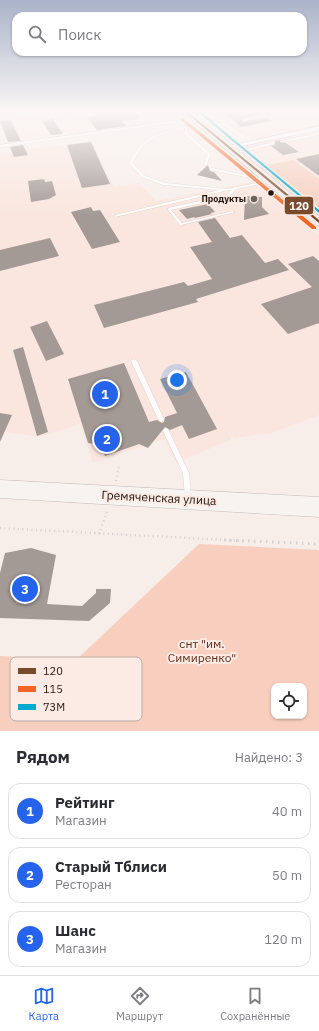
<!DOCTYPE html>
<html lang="ru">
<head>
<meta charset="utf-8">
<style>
	body { margin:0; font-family:"IBM Plex Sans",sans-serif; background:#f7f7f7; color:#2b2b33 }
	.controls { position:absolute; right:12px; bottom:12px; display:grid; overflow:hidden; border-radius:8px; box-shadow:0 1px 3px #0004 }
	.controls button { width:36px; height:36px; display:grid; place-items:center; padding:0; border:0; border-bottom:1px solid #e1e1e2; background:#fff; color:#2b2b33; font:20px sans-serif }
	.you { position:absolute; left:177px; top:380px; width:14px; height:14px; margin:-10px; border:3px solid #fff; border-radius:50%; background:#1a73e8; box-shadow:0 0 0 6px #1a73e833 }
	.badge { display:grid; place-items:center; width:26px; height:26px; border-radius:50%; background:#2563eb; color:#fff; font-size:13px; font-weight:700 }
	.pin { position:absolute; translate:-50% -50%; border:2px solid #fff; box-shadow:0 1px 4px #0006 }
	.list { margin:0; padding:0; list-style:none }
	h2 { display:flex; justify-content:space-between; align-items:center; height:52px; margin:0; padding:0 16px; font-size:17px }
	h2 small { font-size:13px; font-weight:400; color:#7c7c81 }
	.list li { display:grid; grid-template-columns:26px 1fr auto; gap:12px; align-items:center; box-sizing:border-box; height:56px; margin:0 8px 8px; padding:0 8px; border:1px solid #e1e1e2; border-radius:12px }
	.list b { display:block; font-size:15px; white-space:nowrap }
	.list p { margin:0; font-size:13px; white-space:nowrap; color:#7c7c81 }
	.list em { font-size:13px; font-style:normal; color:#7c7c81 }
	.icon { flex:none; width:22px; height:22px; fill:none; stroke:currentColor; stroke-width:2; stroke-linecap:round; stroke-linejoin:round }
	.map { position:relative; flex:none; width:319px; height:731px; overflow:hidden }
	.search { position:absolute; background:#fff; box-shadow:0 1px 3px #0004; left:12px; right:12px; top:12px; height:44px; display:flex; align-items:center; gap:10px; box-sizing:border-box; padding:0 14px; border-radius:12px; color:#7c7c81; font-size:15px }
	.sheet { height:244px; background:#fff }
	nav { display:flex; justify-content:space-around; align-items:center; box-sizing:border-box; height:56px; border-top:1px solid #e1e1e2; background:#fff; font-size:11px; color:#7c7c81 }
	nav a { display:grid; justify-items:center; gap:2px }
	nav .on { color:#2563eb }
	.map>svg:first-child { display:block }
	.built { fill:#fae6de }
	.green { fill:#f8cfbe; fill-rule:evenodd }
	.building { fill:#a39995 }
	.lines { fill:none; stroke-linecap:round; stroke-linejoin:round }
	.lane-casing { stroke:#c6bbb7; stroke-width:0.5 }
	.street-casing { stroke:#c6bbb7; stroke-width:1 }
	.secondary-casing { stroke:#c6bbb7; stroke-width:1 }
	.primary-casing { stroke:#b8a9a3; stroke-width:1 }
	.path-far3 { stroke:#d2cfcf; stroke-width:1; stroke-dasharray:0.5 1.5; stroke-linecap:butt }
	.path-far2 { stroke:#d2cfcf; stroke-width:1.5; stroke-dasharray:0.5 2; stroke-linecap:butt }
	.path-far1 { stroke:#d2cfcf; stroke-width:2.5; stroke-dasharray:1 3.5; stroke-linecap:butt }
	.path { stroke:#d2cfcf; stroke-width:3; stroke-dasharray:1.5 4.5; stroke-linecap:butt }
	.lane { fill:#fefcfc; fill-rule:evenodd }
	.street { fill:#fefcfc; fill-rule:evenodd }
	.secondary { fill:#f7f3f1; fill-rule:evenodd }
	.primary { fill:#f0eae7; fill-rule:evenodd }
	.bus-1-casing { stroke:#fcebe5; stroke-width:3 }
	.bus-2-casing { stroke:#fcebe5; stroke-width:3 }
	.bus-3-casing { stroke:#fcebe5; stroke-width:3 }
	.bus-1 { fill:#7a4b2a; fill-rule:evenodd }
	.bus-2 { fill:#f26522; fill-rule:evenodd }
	.bus-3 { fill:#00a9ce; fill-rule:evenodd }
	.bus-dot { fill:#22150f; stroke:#fcebe5; stroke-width:1.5 }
	.poi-dot { fill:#6d615c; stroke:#fcebe5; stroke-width:1.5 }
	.labels { text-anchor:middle; stroke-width:4; stroke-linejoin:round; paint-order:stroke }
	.far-poi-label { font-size:9px; font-weight:bold; fill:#22150f; stroke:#fcebe5; text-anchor:end }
	.near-street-label { font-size:12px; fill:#22150f; stroke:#fcebe5 }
	.near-park-label { font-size:12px; fill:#5f2b15; stroke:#fcebe5 }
	.key { fill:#fcebe5; stroke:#bbaba5; stroke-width:1 }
	.key-label { font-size:11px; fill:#22150f }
	.line-badge { stroke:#fcebe5; stroke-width:1.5 }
	.badge-label { font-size:11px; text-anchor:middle; font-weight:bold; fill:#fff }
</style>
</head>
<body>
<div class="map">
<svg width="319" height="731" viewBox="0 0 319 731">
	<rect width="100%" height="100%" fill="#f7eeea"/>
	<g class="built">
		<polygon points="11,113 124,113 135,125 96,132 94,128 24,139"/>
		<polygon points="216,113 319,113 319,126 252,141"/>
		<polygon points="319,130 319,214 235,147"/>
		<polygon points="92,141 114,187 139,183 156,201 257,181 319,234 319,415 272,433 234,438 228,431 232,439 176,463 164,439 93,463 80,424 39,437 0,431 0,153"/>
	</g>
	<g class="green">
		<polygon points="293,160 319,179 319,212 317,212 260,167"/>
		<path d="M199,544l120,6v181h-319v-75l76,4zM274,686h30v30h-30z"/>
	</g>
	<g class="building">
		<polygon points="103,113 139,113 139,119 122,121 126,126 97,130 87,117"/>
		<polygon points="222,113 260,113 241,120 243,122 266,117 273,121 241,127 234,120"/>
		<polygon points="53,119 63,134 51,135 42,121"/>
		<polygon points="11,120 21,141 8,142 0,121"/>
		<polygon points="280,140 280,142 286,143 299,152 283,155 271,146 275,145 275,141"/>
		<polygon points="91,142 110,184 82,188 67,145"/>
		<polygon points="23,145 28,155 14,157 10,147"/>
		<polygon points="319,154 319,176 296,159"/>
		<polygon points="208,165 210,171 214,172 222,181 197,175"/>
		<polygon points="44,179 45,182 52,181 56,195 49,199 31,202 28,181"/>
		<polygon points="245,196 262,197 262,207 269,214 244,220"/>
		<polygon points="208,204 215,212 210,213 212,214 195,218 194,217 187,219 179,210"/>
		<polygon points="91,207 93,211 100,210 120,242 92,249 71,212"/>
		<polygon points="215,218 230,238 242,235 265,263 278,259 289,270 196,299 198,302 104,328 94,305 184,282 188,286 212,279 190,247 212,242 198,222"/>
		<polygon points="50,238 59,256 0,271 0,250"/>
		<polygon points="313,256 319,261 319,323 288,334 261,304 312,287 288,264"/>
		<polygon points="47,321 64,354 46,361 30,327"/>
		<polygon points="23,347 48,432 37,436 13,350"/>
		<polygon points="124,363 149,422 157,420 162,423 164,422 165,417 177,413 160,379 186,372 217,429 189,439 182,425 170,430 165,427 148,448 139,444 105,456 102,445 88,443 68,379"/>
		<polygon points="0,413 12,415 0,442"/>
		<polygon points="31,548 56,555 47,604 82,606 96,593 96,589 111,589 110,603 89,621 0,618 0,573 5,553"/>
	</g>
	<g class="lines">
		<g class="lane-casing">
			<g id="lane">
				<polygon points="23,113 30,113 19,116 18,115"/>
				<polygon points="56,113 59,113 63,119 95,113 102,113 62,121"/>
				<polygon points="269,113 275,113 243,121 242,120"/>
				<polygon points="194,118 195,120 0,147 0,145"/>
				<path d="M196,121l2,1 -10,5 -1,6 24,21 -5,12 -3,-1 4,-11 -23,-20 1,-6c-26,7 -40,9 -52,35l11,12 21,8 62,6 38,-8 -54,-11v-2h1l53,11 2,1 -1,1 5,-1v2l-35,7 -7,8 -58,13 11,13 51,-12 2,1 -54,13h-1l-12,-15v-2l59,-13 4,-5 -8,1 -2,1 -106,25v-2l104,-25 -56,-5 -21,-8 -13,-14c18,-36 37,-27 67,-42z"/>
				<polygon points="233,121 234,123 226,124 244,136 244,138 242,138 223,125 204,128 203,127"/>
				<polygon points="319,133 319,135 283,142 281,141"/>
				<polygon points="273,142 274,142 274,144 235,154 233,153"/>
				<polygon points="134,359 136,360 137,361 164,419 163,421 161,422 159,421 158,419 131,361 132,360"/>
				<polygon points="166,428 168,429 189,473 191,497 190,499 188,500 186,499 185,497 183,473 163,431 164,429"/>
			</g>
		</g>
		<g class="street-casing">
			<polygon id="street" points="319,126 319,130 228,149 225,147"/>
		</g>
		<g class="secondary-casing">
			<polygon id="secondary" points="0,480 319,497 319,517 0,498"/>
		</g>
		<g class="primary-casing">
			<polygon id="primary" points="183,113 193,113 319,216 319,226 315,225"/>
		</g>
		<g class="path-far3">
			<polyline points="271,169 298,162 299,179"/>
			<polyline points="280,176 293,180 292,183 300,185"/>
			<polyline points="293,180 294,178 304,180 304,185"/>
			<polyline points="304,183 312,185"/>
			<polyline points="300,184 303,185"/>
		</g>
		<g class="path-far2">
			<polyline points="297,184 300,184 300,193"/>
			<polyline points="300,184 304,184"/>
			<polyline points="307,184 319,186"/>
		</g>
		<g class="path-far1">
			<polyline points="116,481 119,467"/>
			<polyline points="0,528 246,541"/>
			<polyline points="99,534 107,511"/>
		</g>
		<polyline class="path" points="224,540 319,544"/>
		<use href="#lane" class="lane"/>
		<use href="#street" class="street"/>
		<use href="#secondary" class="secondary"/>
		<use href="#primary" class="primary"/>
		<g class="bus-1-casing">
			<polygon id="bus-1" points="186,113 189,113 319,220 319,223"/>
		</g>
		<g class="bus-2-casing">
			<polygon id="bus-2" points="181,118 183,118 316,227 316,229 312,229 181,120"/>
		</g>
		<g class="bus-3-casing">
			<polygon id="bus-3" points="199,113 202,113 319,210 319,213"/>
		</g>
		<use href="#bus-1" class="bus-1"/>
		<use href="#bus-2" class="bus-2"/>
		<use href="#bus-3" class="bus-3"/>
	</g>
	<linearGradient id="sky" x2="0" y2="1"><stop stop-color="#aab3c9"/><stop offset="0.52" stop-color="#fbf7f6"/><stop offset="1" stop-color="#fbf7f6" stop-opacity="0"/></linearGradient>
	<rect width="319" height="216" fill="url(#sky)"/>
	<circle class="bus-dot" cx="271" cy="193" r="3.5"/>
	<circle class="poi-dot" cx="254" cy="199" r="4"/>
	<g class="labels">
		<g class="far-poi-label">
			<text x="246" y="202">Продукты</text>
		</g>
		<g class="near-street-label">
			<text transform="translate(159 498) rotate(3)" y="4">Гремяченская улица</text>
		</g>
		<g class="near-park-label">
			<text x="202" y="648">снт "им.<tspan x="202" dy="14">Симиренко"</tspan></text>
		</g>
	</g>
	<rect x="10" y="657" width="132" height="64" rx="6" class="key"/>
	<rect x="18" y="668" width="18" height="6" fill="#7a4b2a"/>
	<rect x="18" y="686" width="18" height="6" fill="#f26522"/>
	<rect x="18" y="704" width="18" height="6" fill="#00a9ce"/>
	<g class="key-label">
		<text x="43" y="675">120</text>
		<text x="43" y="693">115</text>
		<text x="43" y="711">73М</text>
	</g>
	<rect class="line-badge" x="284" y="196" width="30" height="19" rx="4" fill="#7a4b2a"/>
	<g class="badge-label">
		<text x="299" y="210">120</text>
	</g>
</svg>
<div class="controls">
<button><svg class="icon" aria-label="locate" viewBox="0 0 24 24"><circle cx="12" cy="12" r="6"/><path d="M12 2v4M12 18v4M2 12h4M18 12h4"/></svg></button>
</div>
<div class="you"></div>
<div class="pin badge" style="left:105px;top:394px">1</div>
<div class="pin badge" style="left:107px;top:439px">2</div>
<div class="pin badge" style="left:25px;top:589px">3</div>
<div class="search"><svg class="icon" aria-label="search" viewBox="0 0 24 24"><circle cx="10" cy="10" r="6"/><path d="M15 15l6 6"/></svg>Поиск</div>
</div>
<section class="sheet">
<h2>Рядом<small>Найдено: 3</small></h2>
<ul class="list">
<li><span class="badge">1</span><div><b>Рейтинг</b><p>Магазин</p></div><em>40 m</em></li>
<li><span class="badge">2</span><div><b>Старый Тблиси</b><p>Ресторан</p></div><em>50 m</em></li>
<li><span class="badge">3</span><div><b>Шанс</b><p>Магазин</p></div><em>120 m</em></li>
</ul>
</section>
<nav>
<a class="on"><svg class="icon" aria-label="map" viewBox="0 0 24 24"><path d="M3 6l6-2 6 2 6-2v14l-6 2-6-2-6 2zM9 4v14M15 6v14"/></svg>Карта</a>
<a><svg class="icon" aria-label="directions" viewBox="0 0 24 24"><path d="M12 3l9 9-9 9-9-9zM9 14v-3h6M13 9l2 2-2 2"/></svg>Маршрут</a>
<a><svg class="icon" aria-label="saved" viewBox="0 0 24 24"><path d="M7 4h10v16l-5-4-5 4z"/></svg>Сохранённые</a>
</nav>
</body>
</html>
